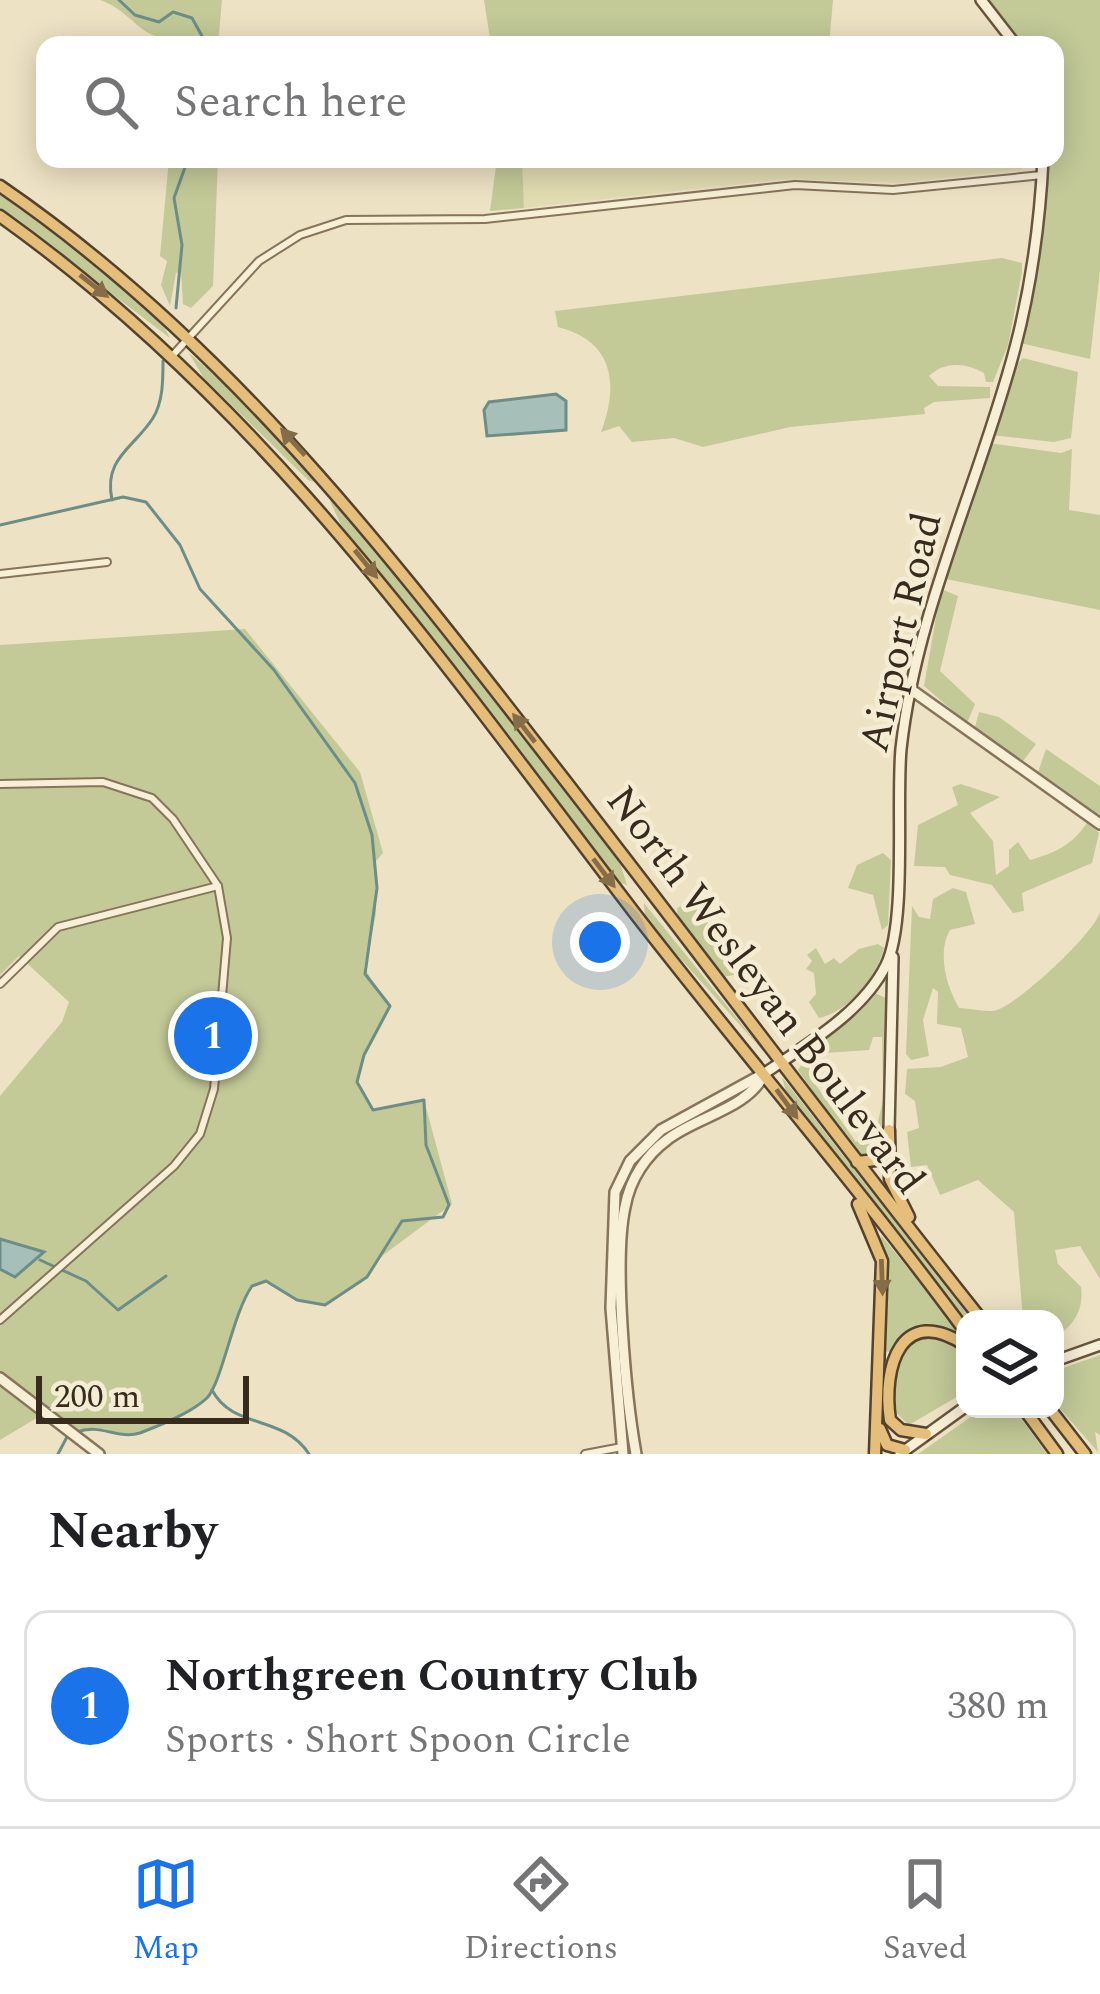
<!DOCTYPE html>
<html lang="en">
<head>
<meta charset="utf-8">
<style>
	body { margin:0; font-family:Spectral,serif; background:#f6f6f6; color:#202124 }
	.controls { position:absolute; right:36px; bottom:36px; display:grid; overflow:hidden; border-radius:24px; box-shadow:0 6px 30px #0003 }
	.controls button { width:108px; height:108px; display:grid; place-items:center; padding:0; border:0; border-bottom:3px solid #e0e0e0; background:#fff; color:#202124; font:60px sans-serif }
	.scale { position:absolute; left:36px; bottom:30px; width:213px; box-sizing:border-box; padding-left:12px; border:6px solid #372b1e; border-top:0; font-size:33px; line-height:42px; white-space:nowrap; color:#372b1e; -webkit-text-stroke:9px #f4ecd3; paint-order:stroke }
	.you { position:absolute; left:600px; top:942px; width:42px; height:42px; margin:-30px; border:9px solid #fff; border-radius:50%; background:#1a73e8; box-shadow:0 0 0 18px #1a73e833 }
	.badge { display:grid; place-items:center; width:78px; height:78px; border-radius:50%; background:#1a73e8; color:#fff; font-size:39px; font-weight:700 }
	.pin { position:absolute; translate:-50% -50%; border:6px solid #fff; box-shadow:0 3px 12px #0006 }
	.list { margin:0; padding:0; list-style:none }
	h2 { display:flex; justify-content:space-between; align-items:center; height:156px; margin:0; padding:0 48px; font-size:51px }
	h2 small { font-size:39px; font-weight:400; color:#757577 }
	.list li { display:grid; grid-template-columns:78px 1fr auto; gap:36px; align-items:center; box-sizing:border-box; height:192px; margin:0 24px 24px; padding:0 24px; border:3px solid #e0e0e0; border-radius:24px }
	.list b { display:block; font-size:45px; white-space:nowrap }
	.list p { margin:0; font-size:39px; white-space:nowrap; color:#757577 }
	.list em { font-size:39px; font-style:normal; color:#757577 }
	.icon { flex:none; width:66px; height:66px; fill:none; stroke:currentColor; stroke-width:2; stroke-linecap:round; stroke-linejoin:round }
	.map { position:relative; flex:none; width:1100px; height:1454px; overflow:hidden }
	.search { position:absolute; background:#fff; box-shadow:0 6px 30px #0003; left:36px; right:36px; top:36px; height:132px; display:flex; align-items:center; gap:30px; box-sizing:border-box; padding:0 42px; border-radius:24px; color:#757577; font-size:45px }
	.sheet { height:372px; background:#fff }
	nav { display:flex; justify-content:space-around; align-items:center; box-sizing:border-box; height:168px; border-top:3px solid #e0e0e0; background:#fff; font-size:33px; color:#757577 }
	nav a { display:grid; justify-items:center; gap:6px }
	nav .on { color:#1a73e8 }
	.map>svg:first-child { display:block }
	.farmland { fill:#e2dcb2 }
	.green { fill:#c3ca98 }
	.water { fill:#a6c0b9; stroke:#6d8e87; stroke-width:3 }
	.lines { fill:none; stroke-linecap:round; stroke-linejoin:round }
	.stream { stroke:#6d8e87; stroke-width:3 }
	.minor-casing { stroke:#86745b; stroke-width:10 }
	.tertiary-casing { stroke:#86745b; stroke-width:14 }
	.secondary-casing { stroke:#68553e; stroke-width:14 }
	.trunk-casing { stroke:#54422f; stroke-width:15 }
	.minor { stroke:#f8efd7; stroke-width:6 }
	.tertiary { stroke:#f8efd7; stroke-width:9 }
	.secondary { stroke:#f8efd7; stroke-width:9 }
	.trunk { stroke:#e4be7a; stroke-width:10 }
	.oneway { fill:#856d47 }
	.labels { text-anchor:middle; stroke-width:9; stroke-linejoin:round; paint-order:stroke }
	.street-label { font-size:42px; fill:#372b1e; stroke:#f4ecd3 }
</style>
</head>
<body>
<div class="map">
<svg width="1100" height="1454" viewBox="0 0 1100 1454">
	<rect width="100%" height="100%" fill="#ede2c4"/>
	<polygon class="farmland" points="522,159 1035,159 1021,170 898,183 786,179 524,208"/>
	<g class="green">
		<path d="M100,0h122l-4,45h-25l7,-5 -4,-4c-58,13 -55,-21 -96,-36z"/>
		<polygon points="484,0 833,0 829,45 491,45"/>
		<polygon points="986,0 1100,0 1100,271 1090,359 1020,343 1048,159 1055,159 1055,45 1020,45"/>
		<polygon points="169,159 218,159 213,286 191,308 183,304 181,271 176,273 170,306 161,285 167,261 160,256"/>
		<polygon points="497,159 522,159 524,208 490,211"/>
		<path d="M0,194c43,29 152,100 170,144l-170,-129z"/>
		<path d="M1002,258l20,5v9l-14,73 -15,37h-7l-2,-9c-18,-10 -39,-12 -55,3l9,10 52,1v11l-56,4 -10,6 1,6 -135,13 -87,20 -29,-9 -42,4 -13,-16 -18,6c18,-47 13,-91 -43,-105l-3,-16z"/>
		<polygon points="189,353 266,420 317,483 308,480 203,377"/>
		<polygon points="1023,358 1078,372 1071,438 1054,442 991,435 1012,369"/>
		<polygon points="988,443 1061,453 1072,449 1069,510 1100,515 1100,610 946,579"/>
		<polygon points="338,500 619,860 627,885 618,882 341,525 330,501"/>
		<polygon points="941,589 958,596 940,671 975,704 967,723 924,686"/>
		<path d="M245,629l115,143 23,81 -8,9 1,52 -12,54 26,38 -26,49 -7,27 16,27 51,-9 28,104 -70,52 -20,26 -37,23 -28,-5 -31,-19 -14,5c-22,33 -23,77 -42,107 -11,17 -47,30 -66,38 -23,9 -42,-9 -65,0l-29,-21 -50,30v-344l62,-74 7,-20 -50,-46 -19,19v-330z"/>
		<polygon points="979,712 999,717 1036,744 1023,761 974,731"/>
		<polygon points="1046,749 1100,786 1100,818 1037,775"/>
		<path d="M961,784l39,13 -30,16 23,28 3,34 13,-9v-16l9,-8 12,18c25,-7 42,-15 57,-37l12,10 -7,30 -70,30 2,18 -11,2 -21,-28 -42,-10 -5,-8 -31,-1 4,-41 40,-20 -6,-18z"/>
		<polygon points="883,853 891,860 888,925 882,930 873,895 848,888 857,865"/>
		<path d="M953,888l13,4 9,32 -25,6c-13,23 -4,55 9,78 10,0 28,5 38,2 21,-6 97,-76 103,-98v367l-20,-33 -25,4 3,14 23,23c3,23 -7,38 -26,51v-19h-32l-9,-107 -36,-32 -38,15 -13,-30 -16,2 -4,-35 12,-4 -4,-27 -10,-7 2,-25 34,-2 27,-10 -7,-29 -24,-4 1,-32 -5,-4 -10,32 6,36 -18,4 -5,-6 6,-148 7,11 11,2 3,-20z"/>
		<polygon points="696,900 693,903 746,973 722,977 678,919 677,908"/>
		<polygon points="644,903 765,1053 645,919"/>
		<path d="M878,944l6,4c-7,29 -36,64 -65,70l-10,-16 7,-8 -2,-21 -8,-4 6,-8 -5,-6 9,-7 9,16 9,-6 6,6 19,-15z"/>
		<polygon points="875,993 888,999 883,1085 882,1037 873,1037 869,1050 826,1053 812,1061 815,1084 856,1142 876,1130 884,1096 882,1139 872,1156 859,1157 798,1070 815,1044"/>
		<polygon points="782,1077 971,1319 965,1322 786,1092"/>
		<path d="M881,1235l84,104c-29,-15 -57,-18 -75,13l-7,-1z"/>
		<path d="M933,1337l32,14v41l-56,33 -16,-15c1,-32 -1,-70 40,-73z"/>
		<polygon points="1100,1355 1100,1435 1095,1432 1098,1452 1055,1403 1055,1371"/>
		<polygon points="982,1409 1014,1409 1047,1454 918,1454"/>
	</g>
	<g class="water">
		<polygon points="556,394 566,401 566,430 487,436 484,410 489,402"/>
		<polygon points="0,1239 44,1252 15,1277 0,1269"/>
	</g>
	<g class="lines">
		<g class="stream">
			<polyline points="119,0 135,15 159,22 173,12 192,18 207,45"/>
			<polyline points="176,308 182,245 174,198 188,159"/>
			<path d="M112,500c-9,-42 22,-52 41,-82 10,-16 10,-38 10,-57"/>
			<path d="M0,525l123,-28 23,5 34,43 20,44 74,81 81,113 17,52 5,53 -12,86 25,32 -26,49 -7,27 16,28 51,-10 2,45 23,60 -6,12 -41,4 -35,56 -42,28 -28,-5 -31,-19 -14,5c-19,27 -30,96 -45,112 -15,14 -48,28 -67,35 -22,7 -40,-10 -63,-1"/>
			<polyline points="40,1260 86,1281 118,1310 166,1276"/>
			<path d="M212,1390c21,40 71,24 97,64"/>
			<polyline points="58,1454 68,1435"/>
		</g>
		<g class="minor-casing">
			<g id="minor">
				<polyline points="173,355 259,261 300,235 346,220 485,219 795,185 893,190 1042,175"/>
				<polyline points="0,574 107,562"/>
				<polyline points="0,784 103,782 152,798 173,819 218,886 227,938 214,1089 200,1134 174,1166 0,1320"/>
				<polyline points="0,984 58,927 218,886"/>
				<polyline points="585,1454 622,1447"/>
			</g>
		</g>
		<g class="tertiary-casing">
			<g id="tertiary">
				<polyline points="913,691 1100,824"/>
				<polyline points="0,1378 99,1454"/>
				<polyline points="623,1454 611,1308 615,1192 630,1161 661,1130 765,1073"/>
				<path d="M636,1454c-10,-56 -23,-193 -11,-247 5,-28 21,-52 43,-68 30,-23 80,-30 97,-66"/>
			</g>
		</g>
		<g class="secondary-casing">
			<g id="secondary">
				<polyline points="981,0 1016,45"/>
				<path d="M765,1073c41,-28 98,-61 121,-108 21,-43 10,-162 15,-216 15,-139 79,-267 114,-401 16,-61 25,-126 28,-189"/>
				<polyline points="889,1130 893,957"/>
				<polyline points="1055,1361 1100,1345"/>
				<polyline points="900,1454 965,1407"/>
			</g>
		</g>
		<g class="trunk-casing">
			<g id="trunk">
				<path d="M0,186c216,148 373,347 532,552 151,193 296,389 449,581"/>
				<path d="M0,216c265,189 438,440 633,695 109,141 226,276 332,420"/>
				<polyline points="889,1130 890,1179 909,1217"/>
				<polyline points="857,1162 876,1160 887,1139"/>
				<polyline points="858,1204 882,1261 875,1454"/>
				<polyline points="1024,1409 1057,1454"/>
				<polyline points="1050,1409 1085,1454"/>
				<polyline points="880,1429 887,1445 905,1450"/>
				<path d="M926,1434l-25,-4 -11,-10c-8,-53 11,-117 75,-75"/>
			</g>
		</g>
		<use href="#minor" class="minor"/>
		<use href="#tertiary" class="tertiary"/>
		<use href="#secondary" class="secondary"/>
		<use href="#trunk" class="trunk"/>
	</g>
	<defs><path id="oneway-solid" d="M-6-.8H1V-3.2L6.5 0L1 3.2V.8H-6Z" transform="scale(3)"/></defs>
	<g class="oneway">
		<use href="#oneway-solid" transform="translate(94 286) rotate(38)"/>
		<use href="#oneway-solid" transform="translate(293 442) rotate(-132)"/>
		<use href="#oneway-solid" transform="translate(366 564) rotate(51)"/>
		<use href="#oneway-solid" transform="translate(524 728) rotate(-128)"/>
		<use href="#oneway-solid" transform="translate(604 873) rotate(53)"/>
		<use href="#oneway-solid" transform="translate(787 1104) rotate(54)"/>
		<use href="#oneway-solid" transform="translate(882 1277) rotate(88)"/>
	</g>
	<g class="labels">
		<g class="street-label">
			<text transform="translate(899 632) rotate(-77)" y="15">Airport Road</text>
			<text transform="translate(767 989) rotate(53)" y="15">North Wesleyan Boulevard</text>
		</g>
	</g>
</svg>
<div class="controls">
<button><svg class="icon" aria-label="layers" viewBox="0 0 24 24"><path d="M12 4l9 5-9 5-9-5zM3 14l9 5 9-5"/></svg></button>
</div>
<div class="scale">200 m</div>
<div class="you"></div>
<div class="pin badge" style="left:213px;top:1036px">1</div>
<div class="search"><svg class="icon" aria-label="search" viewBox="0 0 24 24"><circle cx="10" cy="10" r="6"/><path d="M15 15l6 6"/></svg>Search here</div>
</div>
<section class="sheet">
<h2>Nearby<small></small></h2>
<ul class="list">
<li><span class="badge">1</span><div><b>Northgreen Country Club</b><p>Sports · Short Spoon Circle</p></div><em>380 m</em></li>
</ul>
</section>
<nav>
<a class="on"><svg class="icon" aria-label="map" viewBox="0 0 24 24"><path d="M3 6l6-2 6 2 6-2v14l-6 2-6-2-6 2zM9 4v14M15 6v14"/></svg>Map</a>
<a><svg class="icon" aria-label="directions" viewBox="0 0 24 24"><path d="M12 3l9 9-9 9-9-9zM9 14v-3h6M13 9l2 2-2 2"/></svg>Directions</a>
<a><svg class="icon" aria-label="saved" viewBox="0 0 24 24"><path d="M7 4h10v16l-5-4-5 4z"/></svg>Saved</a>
</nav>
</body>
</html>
